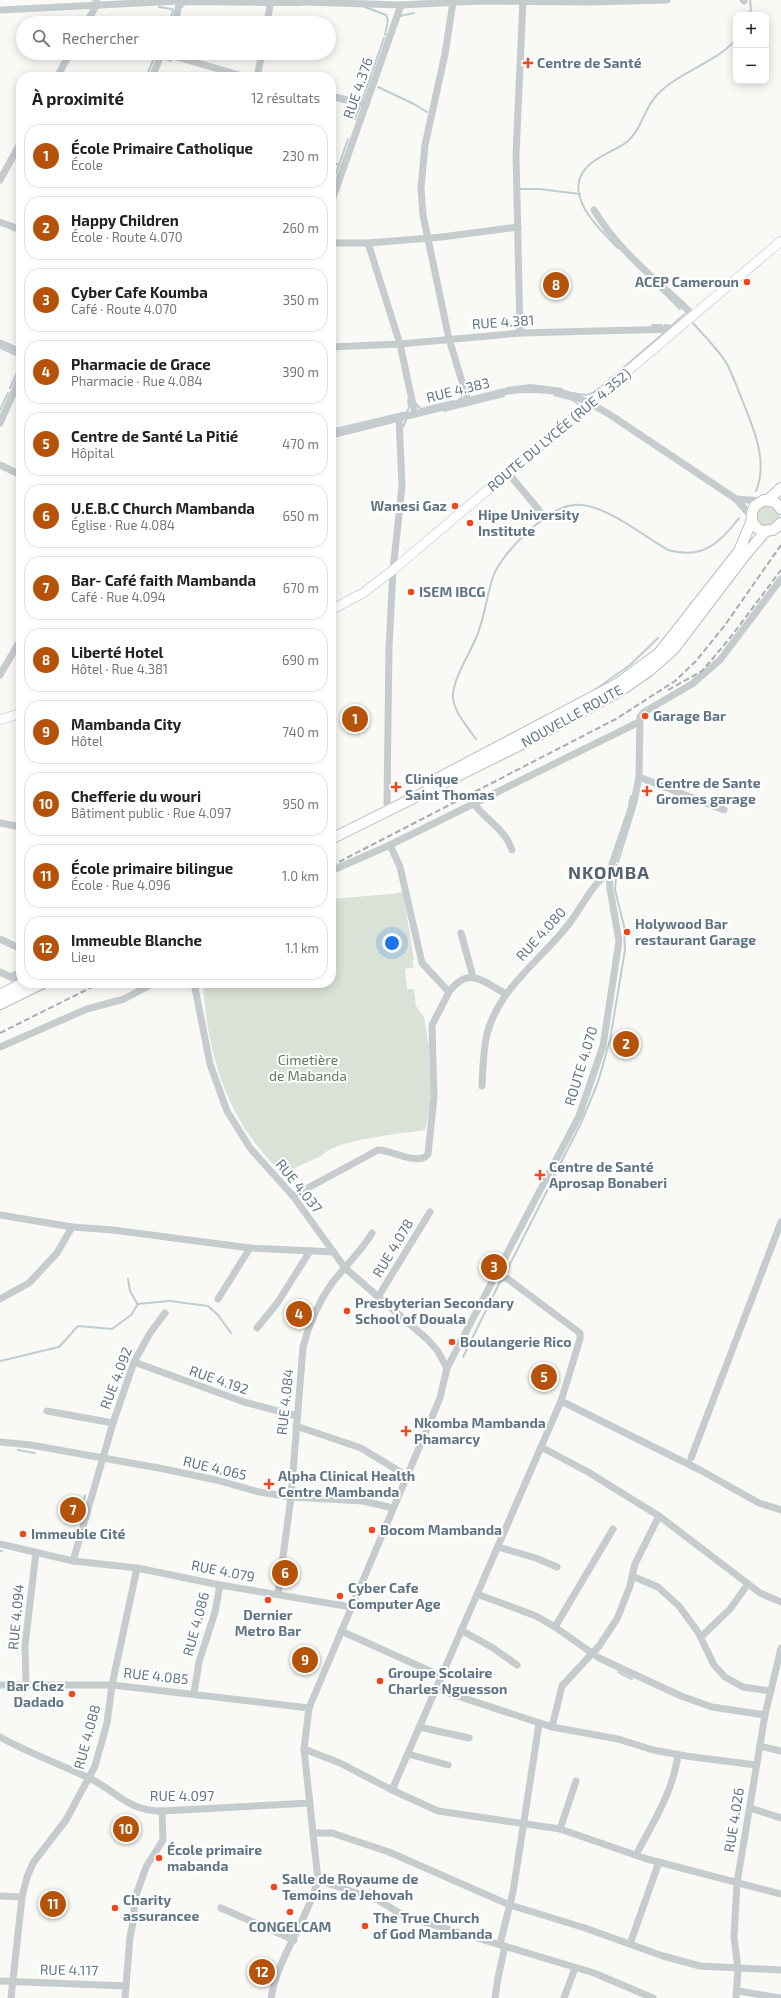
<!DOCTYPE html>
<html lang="fr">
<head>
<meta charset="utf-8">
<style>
	body { margin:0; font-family:"Exo 2",sans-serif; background:#f6f6f6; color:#222 }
	.controls { position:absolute; right:12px; top:12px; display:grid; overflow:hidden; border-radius:8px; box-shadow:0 2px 10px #0003 }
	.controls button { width:36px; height:36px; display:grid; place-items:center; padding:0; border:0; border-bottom:1px solid #e0e0e0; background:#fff; color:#222; font:20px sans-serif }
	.you { position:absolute; left:392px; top:943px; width:14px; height:14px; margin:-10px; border:3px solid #fff; border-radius:50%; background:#1a73e8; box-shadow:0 0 0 6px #1a73e833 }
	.badge { display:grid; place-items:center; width:26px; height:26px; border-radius:50%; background:#b45309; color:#fff; font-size:13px; font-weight:700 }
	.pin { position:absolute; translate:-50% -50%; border:2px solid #fff; box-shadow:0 1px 4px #0006 }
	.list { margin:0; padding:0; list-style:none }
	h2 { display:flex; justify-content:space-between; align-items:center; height:52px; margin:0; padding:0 16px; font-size:17px }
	h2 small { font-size:13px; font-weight:400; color:#767676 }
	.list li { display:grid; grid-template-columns:26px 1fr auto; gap:12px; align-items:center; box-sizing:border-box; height:64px; margin:0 8px 8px; padding:0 8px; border:1px solid #e0e0e0; border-radius:16px }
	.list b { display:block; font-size:15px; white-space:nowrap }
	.list p { margin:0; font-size:13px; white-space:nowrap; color:#767676 }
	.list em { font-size:13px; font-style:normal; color:#767676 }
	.icon { flex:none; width:22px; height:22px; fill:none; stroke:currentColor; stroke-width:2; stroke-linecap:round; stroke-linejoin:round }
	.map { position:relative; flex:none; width:781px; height:1998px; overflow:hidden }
	.search { position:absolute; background:#fff; box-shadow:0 2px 10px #0003; left:16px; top:16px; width:320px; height:44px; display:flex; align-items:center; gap:10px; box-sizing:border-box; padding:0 14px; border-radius:22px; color:#767676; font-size:15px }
	.panel { position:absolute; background:#fff; box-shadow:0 2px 10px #0003; left:16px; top:72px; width:320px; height:916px; border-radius:16px }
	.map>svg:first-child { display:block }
	.green { fill:#dae1d6 }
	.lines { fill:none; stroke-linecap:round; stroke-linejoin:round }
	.stream { stroke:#bfccd0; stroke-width:2 }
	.major-casing { stroke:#b9bec1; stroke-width:10 }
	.highway-casing { stroke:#babec1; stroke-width:12 }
	.minor { stroke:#c6cbce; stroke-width:7 }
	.major { stroke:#fff; stroke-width:9 }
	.highway { stroke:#fff; stroke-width:10 }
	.rail { stroke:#a6aeb3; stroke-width:2; stroke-dasharray:6 3; stroke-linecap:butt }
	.poi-dot { fill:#f3451c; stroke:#fff; stroke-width:1.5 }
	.labels { text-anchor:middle; stroke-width:4; stroke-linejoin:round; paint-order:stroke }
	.poi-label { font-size:14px; font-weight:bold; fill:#617684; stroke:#fff; text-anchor:start }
	.street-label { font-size:14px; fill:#617684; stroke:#fff }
	.park-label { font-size:14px; fill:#667a61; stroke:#fff }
	.district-label { font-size:18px; font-weight:bold; letter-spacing:1px; fill:#54636e; stroke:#fff }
</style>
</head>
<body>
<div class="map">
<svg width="781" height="1998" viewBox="0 0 781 1998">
	<rect width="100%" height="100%" fill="#f9f9f6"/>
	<g class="green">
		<polygon points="767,502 780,513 778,523 763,528 754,519 754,512"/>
		<path d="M403,892l11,68h-2l2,7 -9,2 2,20h7l2,17 8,11 5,30 2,57 -6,26c-20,3 -92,10 -102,25l-41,19c-11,-12 -22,-24 -32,-38 -31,-45 -44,-99 -47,-153h128v-84l60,-5z"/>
	</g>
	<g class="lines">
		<g class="stream">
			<polyline points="271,5 301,5"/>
			<polyline points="159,7 172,9 173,10 169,23"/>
			<polyline points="182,7 185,4 267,5"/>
			<polyline points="365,7 386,15 388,20 385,35"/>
			<polyline points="749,15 751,9 750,0"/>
			<polyline points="400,16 414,13"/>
			<polyline points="162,58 171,61"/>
			<polyline points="147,75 156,53"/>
			<polyline points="378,87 414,104 427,112"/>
			<polyline points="362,101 384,38"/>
			<polyline points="355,119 360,106"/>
			<polyline points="331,162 339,165"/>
			<polyline points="331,188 348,139"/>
			<polyline points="519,189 539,189 580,194"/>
			<polyline points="331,210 333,204"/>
			<path d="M618,248c-18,-18 -57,-54 -31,-81 11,-12 29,-16 41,-26 14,-12 16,-33 29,-46 21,-23 61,-33 79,-56"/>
			<polyline points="660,289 680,309"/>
			<path d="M693,323c11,13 28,29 35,43 5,10 9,21 13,31 11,28 28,63 15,94"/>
			<polyline points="652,325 662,325"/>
			<polyline points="665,325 671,326 685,314"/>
			<polyline points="0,348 21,357 21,364 10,388"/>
			<polyline points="602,386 664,333"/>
			<polyline points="507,388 531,385 562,389"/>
			<path d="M573,393c12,3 17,3 26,-5"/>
			<polyline points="554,395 573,400 578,404"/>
			<polyline points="459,399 461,399 462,392"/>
			<polyline points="416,404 421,409 453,401"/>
			<polyline points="0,410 8,393"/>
			<polyline points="444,411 504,396"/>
			<polyline points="403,427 406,420"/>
			<polyline points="331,430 407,412 409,407 408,400"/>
			<polyline points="592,692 630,665 658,638"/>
			<path d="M476,739c-9,-13 -24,-29 -23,-45 2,-19 16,-39 23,-56 9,-20 10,-41 17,-61 8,-24 55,-70 81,-72 29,-3 69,31 94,45 34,10 52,-7 71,-32"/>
			<polyline points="629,805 631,796"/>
			<polyline points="618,862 637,801"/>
			<polyline points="549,1186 581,1123 598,1082 610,1040 625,950 624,926 615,890 617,865"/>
			<polyline points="508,1272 509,1266 548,1189"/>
			<polyline points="128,1279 130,1291 138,1305"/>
			<polyline points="170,1301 208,1306 218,1315 231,1333"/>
			<polyline points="463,1357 500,1282 505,1279"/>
			<polyline points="0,1361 59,1347 78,1326 112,1329 131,1315 138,1304 169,1301"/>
			<polyline points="18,1450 35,1453"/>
			<polyline points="83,1504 85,1495"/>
			<polyline points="0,1551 2,1551"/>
			<polyline points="618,1672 632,1679"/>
		</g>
		<g class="major-casing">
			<g id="major">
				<polyline points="331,610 363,593 393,570 781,241"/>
				<polyline points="0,720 21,713"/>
			</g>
		</g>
		<g class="highway-casing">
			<g id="highway">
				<polyline points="768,500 781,488"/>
				<path d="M781,509l-6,-7 -11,-2 -9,6c-6,10 -4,20 7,25l11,-1 8,-7"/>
				<polyline points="427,784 617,684 659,653 739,551 752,520"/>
				<polyline points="331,839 526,742 620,691 649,671 673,650 746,554 765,532"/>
				<polyline points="0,995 23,983"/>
				<polyline points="0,1004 43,983"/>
			</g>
		</g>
		<g class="minor">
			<polyline points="743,0 744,1"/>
			<polyline points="453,2 445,54 425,145 421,188 423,215 449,339 468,401"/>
			<polyline points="0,10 180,1 271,1 401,5 479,1 590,2 667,0"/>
			<polyline points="86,23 96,6 96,0"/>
			<polyline points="175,23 180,0"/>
			<polyline points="267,23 271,0"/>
			<polyline points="163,53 246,77"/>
			<polyline points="57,77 70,53"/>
			<polyline points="152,77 162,53"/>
			<polyline points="257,77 262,53"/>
			<polyline points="331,96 366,105"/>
			<polyline points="0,180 21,142"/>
			<polyline points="331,203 401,5"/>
			<path d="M594,210c24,41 65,72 99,105"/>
			<polyline points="0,222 21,230"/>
			<polyline points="331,243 368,243 442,237 518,227"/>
			<polyline points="368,243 400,344 415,414"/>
			<polyline points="520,333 516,154 523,0"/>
			<polyline points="0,343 21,352"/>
			<polyline points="331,347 400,344 520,333 677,329"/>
			<polyline points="0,423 21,376"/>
			<path d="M331,435l176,-44c43,-5 66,1 102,23l127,85 15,17"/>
			<polyline points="0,465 21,475"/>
			<polyline points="508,473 539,510"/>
			<polyline points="736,499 761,501"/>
			<polyline points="0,675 21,639"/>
			<polyline points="639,777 724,810"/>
			<polyline points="387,804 389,647 393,570 402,486 399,418"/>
			<path d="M474,804c13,17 31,25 38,46"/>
			<polyline points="0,823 21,827"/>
			<polyline points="331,871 390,845 639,722"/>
			<polyline points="461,933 473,977"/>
			<polyline points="0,939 21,949"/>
			<polyline points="0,972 21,982"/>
			<polyline points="11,977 21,972"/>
			<polyline points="194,983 210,1064 227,1111 250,1148 293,1196 345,1268 427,1339 437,1350 447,1368"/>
			<path d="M449,992c20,-27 34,-10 57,2"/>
			<polyline points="0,1047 87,1009 124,999 154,983"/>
			<path d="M482,1086c1,-17 1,-35 5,-52 12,-46 53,-73 81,-109 14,-17 23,-41 41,-52"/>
			<path d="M293,1196l85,-46c11,-1 41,17 50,4l6,-57 -2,-72 17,-33 -27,-29 -22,-96 -10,-22"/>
			<polyline points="0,1215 72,1227 113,1230 250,1248 334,1252"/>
			<polyline points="378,1297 430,1212"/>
			<polyline points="0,1299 29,1283 57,1253 72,1227"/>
			<polyline points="218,1299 250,1248"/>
			<polyline points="257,1328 278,1302 310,1251"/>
			<polyline points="134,1362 244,1402 297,1416"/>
			<polyline points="561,1401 700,1470 759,1503 781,1510"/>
			<polyline points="47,1411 113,1423"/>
			<polyline points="296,1426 361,1448 407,1476"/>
			<polyline points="0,1442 31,1445 164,1469 216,1480 259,1492 291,1497 363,1501 393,1508"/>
			<polyline points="541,1447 588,1472 659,1516 760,1593 781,1602"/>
			<polyline points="691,1458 781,1222"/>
			<polyline points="0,1544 73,1561 137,1568 220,1585 351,1607"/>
			<polyline points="498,1547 536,1558 557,1567"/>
			<polyline points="73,1561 113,1423 134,1362 150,1333 165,1313"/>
			<polyline points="632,1576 658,1587 679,1606 698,1632 714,1665 725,1677 743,1687 771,1691"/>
			<path d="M278,1594l13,-97 12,-150c6,-23 15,-44 29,-64 13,-17 29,-31 40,-50"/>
			<polyline points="477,1594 536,1616 555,1627 599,1658 681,1696 712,1707 765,1715"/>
			<polyline points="555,1627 613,1529"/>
			<polyline points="461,1630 493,1648 517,1665"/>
			<polyline points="341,1631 441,1676"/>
			<polyline points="701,1637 730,1609 748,1584"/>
			<polyline points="26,1684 25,1645 36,1552"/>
			<polyline points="0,1685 112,1685 309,1708"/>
			<polyline points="436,1689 552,1727 618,1739 653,1750 686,1756 756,1765"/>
			<polyline points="194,1693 199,1662 215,1612 220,1585"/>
			<polyline points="419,1727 469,1738"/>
			<polyline points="552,1727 562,1686 599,1646 617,1619 630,1586 635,1564 659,1516"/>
			<path d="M0,1737c29,16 59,27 89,41 28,13 38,33 73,33l148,-8"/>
			<polyline points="760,1746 781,1751"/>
			<polyline points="304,1749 340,1763 392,1790 438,1811 560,1829 647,1859 781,1894"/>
			<polyline points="408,1754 448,1765"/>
			<polyline points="392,1790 561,1401 580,1339 580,1333 497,1271"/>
			<polyline points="750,1808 781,1818"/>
			<polyline points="560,1829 576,1781"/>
			<polyline points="313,1833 332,1833 389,1852 510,1905 585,1928 663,1956 700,1966 781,1970"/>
			<path d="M636,1855c17,-33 37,-63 42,-100"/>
			<polyline points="318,1880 378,1900 404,1916 594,1973 653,1998"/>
			<polyline points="0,1896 22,1897 11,1998"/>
			<polyline points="22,1897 27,1877 33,1863 66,1820 95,1766 107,1723 112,1685 137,1568"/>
			<polyline points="221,1908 294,1940"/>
			<polyline points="500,1944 513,1892 539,1724"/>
			<polyline points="630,1944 659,1862"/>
			<polyline points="0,1981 126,1986 125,1998"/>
			<polyline points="126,1986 130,1937 134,1918 134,1901 146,1867 163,1840 162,1811"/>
			<polyline points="738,1991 780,1998"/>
			<path d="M271,1998c6,-39 36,-77 47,-118l-14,-131 5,-41 131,-310 7,-30 132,-252 24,-70 16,-105 -9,-52 -1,-16 26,-76 4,-20 1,-60 4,-5 48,-28 28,-24 61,-81"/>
			<polyline points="495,1998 498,1978 505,1946"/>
			<polyline points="564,1998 575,1968"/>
			<polyline points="736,1998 738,1969 734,1937 737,1883 765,1715 781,1648"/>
		</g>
		<use href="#major" class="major"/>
		<use href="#highway" class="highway"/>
		<g class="rail">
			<polyline points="668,690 702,671 730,638 781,570"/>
			<polyline points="331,866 616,719 675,681 696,661 725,625 781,545"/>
			<polyline points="0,1033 100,983"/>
		</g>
	</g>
	<g class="poi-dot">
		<path d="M526 57h4v4h4v4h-4v4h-4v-4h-4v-4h4z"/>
		<circle cx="747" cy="282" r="4"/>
		<circle cx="455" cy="506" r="4"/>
		<circle cx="470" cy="523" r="4"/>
		<circle cx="411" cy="592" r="4"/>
		<circle cx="645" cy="716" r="4"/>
		<path d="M394 781h4v4h4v4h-4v4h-4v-4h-4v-4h4z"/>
		<path d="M645 785h4v4h4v4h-4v4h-4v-4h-4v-4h4z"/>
		<circle cx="627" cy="932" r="4"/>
		<path d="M538 1169h4v4h4v4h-4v4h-4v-4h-4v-4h4z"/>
		<circle cx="347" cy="1311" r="4"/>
		<circle cx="452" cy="1342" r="4"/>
		<path d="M404 1425h4v4h4v4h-4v4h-4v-4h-4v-4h4z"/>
		<path d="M267 1478h4v4h4v4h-4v4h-4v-4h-4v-4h4z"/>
		<circle cx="372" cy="1530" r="4"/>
		<circle cx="23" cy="1534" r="4"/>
		<circle cx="340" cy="1596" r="4"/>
		<circle cx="268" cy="1600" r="4"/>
		<circle cx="380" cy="1681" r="4"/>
		<circle cx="72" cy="1694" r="4"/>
		<circle cx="159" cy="1858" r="4"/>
		<circle cx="274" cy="1887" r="4"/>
		<circle cx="115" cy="1908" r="4"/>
		<circle cx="290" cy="1912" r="4"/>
		<circle cx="365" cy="1926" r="4"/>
	</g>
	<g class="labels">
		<g class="poi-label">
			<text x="537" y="68">Centre de Santé</text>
			<text x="739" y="287" text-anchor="end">ACEP Cameroun</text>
			<text x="447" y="511" text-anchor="end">Wanesi Gaz</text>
			<text x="478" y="520">Hipe University<tspan x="478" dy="16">Institute</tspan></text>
			<text x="419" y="597">ISEM IBCG</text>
			<text x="653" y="721">Garage Bar</text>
			<text x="405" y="784">Clinique<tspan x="405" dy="16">Saint Thomas</tspan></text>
			<text x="656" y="788">Centre de Sante<tspan x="656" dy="16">Gromes garage</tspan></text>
			<text x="635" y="929">Holywood Bar<tspan x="635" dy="16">restaurant Garage</tspan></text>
			<text x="549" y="1172">Centre de Santé<tspan x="549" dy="16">Aprosap Bonaberi</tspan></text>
			<text x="355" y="1308">Presbyterian Secondary<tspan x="355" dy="16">School of Douala</tspan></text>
			<text x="460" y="1347">Boulangerie Rico</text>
			<text x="414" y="1428">Nkomba Mambanda<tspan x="414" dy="16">Phamarcy</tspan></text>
			<text x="278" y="1481">Alpha Clinical Health<tspan x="278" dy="16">Centre Mambanda</tspan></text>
			<text x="380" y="1535">Bocom Mambanda</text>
			<text x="31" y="1539">Immeuble Cité</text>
			<text x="348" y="1593">Cyber Cafe<tspan x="348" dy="16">Computer Age</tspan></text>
			<text x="268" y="1620" text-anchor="middle">Dernier<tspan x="268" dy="16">Metro Bar</tspan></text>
			<text x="388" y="1678">Groupe Scolaire<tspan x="388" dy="16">Charles Nguesson</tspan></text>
			<text x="64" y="1691" text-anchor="end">Bar Chez<tspan x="64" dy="16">Dadado</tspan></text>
			<text x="167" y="1855">École primaire<tspan x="167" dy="16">mabanda</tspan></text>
			<text x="282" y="1884">Salle de Royaume de<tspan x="282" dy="16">Temoins de Jehovah</tspan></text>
			<text x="123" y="1905">Charity<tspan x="123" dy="16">assurancee</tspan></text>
			<text x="373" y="1923">The True Church<tspan x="373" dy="16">of God Mambanda</tspan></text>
			<text x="290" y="1932" text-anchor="middle">CONGELCAM</text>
		</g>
		<g class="street-label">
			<text transform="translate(358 88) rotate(-71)" y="5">RUE 4.376</text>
			<text transform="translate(503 322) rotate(-4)" y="5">RUE 4.381</text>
			<text transform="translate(458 390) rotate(-14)" y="5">RUE 4.383</text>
			<text transform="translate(559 430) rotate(-40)" y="5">ROUTE DU LYCÉE (RUE 4.352)</text>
			<text transform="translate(572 716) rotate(-29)" y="5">NOUVELLE ROUTE</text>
			<text transform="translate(541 934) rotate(-48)" y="5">RUE 4.080</text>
			<text transform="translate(581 1066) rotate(-73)" y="5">ROUTE 4.070</text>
			<text transform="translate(299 1186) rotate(51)" y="5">RUE 4.037</text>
			<text transform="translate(393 1248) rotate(-59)" y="5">RUE 4.078</text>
			<text transform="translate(116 1378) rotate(-69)" y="5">RUE 4.092</text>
			<text transform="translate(219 1380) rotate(19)" y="5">RUE 4.192</text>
			<text transform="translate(285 1402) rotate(-84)" y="5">RUE 4.084</text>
			<text transform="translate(215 1468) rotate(13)" y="5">RUE 4.065</text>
			<text transform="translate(223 1571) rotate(11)" y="5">RUE 4.079</text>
			<text transform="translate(16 1617) rotate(-85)" y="5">RUE 4.094</text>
			<text transform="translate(196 1624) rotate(-75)" y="5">RUE 4.086</text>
			<text transform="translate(156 1676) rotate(6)" y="5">RUE 4.085</text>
			<text transform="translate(87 1737) rotate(-75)" y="5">RUE 4.088</text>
			<text x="182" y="1801">RUE 4.097</text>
			<text transform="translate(734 1820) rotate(-81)" y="5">RUE 4.026</text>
			<text transform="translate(69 1970) rotate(1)" y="5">RUE 4.117</text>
		</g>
		<g class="park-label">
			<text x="308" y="1065">Cimetière<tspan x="308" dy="16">de Mabanda</tspan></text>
		</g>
		<g class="district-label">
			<text x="609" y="879">NKOMBA</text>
		</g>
	</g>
</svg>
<div class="controls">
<button>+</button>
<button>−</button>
</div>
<div class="you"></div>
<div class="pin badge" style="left:355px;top:719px">1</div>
<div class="pin badge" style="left:626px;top:1044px">2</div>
<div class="pin badge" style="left:494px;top:1267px">3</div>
<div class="pin badge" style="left:299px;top:1314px">4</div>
<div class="pin badge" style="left:544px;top:1377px">5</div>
<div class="pin badge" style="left:285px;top:1573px">6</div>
<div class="pin badge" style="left:73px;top:1510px">7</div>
<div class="pin badge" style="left:556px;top:285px">8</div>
<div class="pin badge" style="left:305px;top:1660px">9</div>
<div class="pin badge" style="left:126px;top:1829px">10</div>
<div class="pin badge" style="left:53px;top:1904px">11</div>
<div class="pin badge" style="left:262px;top:1972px">12</div>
<div class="search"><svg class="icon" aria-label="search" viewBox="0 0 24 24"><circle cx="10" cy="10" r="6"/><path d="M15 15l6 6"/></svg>Rechercher</div>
<section class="panel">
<h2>À proximité<small>12 résultats</small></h2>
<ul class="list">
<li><span class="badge">1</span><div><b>École Primaire Catholique</b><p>École</p></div><em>230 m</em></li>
<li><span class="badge">2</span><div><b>Happy Children</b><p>École · Route 4.070</p></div><em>260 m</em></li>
<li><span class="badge">3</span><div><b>Cyber Cafe Koumba</b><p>Café · Route 4.070</p></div><em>350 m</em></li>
<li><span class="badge">4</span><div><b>Pharmacie de Grace</b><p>Pharmacie · Rue 4.084</p></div><em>390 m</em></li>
<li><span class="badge">5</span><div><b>Centre de Santé La Pitié</b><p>Hôpital</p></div><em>470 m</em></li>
<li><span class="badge">6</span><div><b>U.E.B.C Church Mambanda</b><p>Église · Rue 4.084</p></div><em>650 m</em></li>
<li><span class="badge">7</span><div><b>Bar- Café faith Mambanda</b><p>Café · Rue 4.094</p></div><em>670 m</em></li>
<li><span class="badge">8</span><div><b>Liberté Hotel</b><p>Hôtel · Rue 4.381</p></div><em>690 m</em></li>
<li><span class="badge">9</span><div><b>Mambanda City</b><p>Hôtel</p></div><em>740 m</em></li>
<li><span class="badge">10</span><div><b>Chefferie du wouri</b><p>Bâtiment public · Rue 4.097</p></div><em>950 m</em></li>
<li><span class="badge">11</span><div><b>École primaire bilingue</b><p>École · Rue 4.096</p></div><em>1.0 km</em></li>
<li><span class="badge">12</span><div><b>Immeuble Blanche</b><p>Lieu</p></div><em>1.1 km</em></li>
</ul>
</section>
</div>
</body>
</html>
